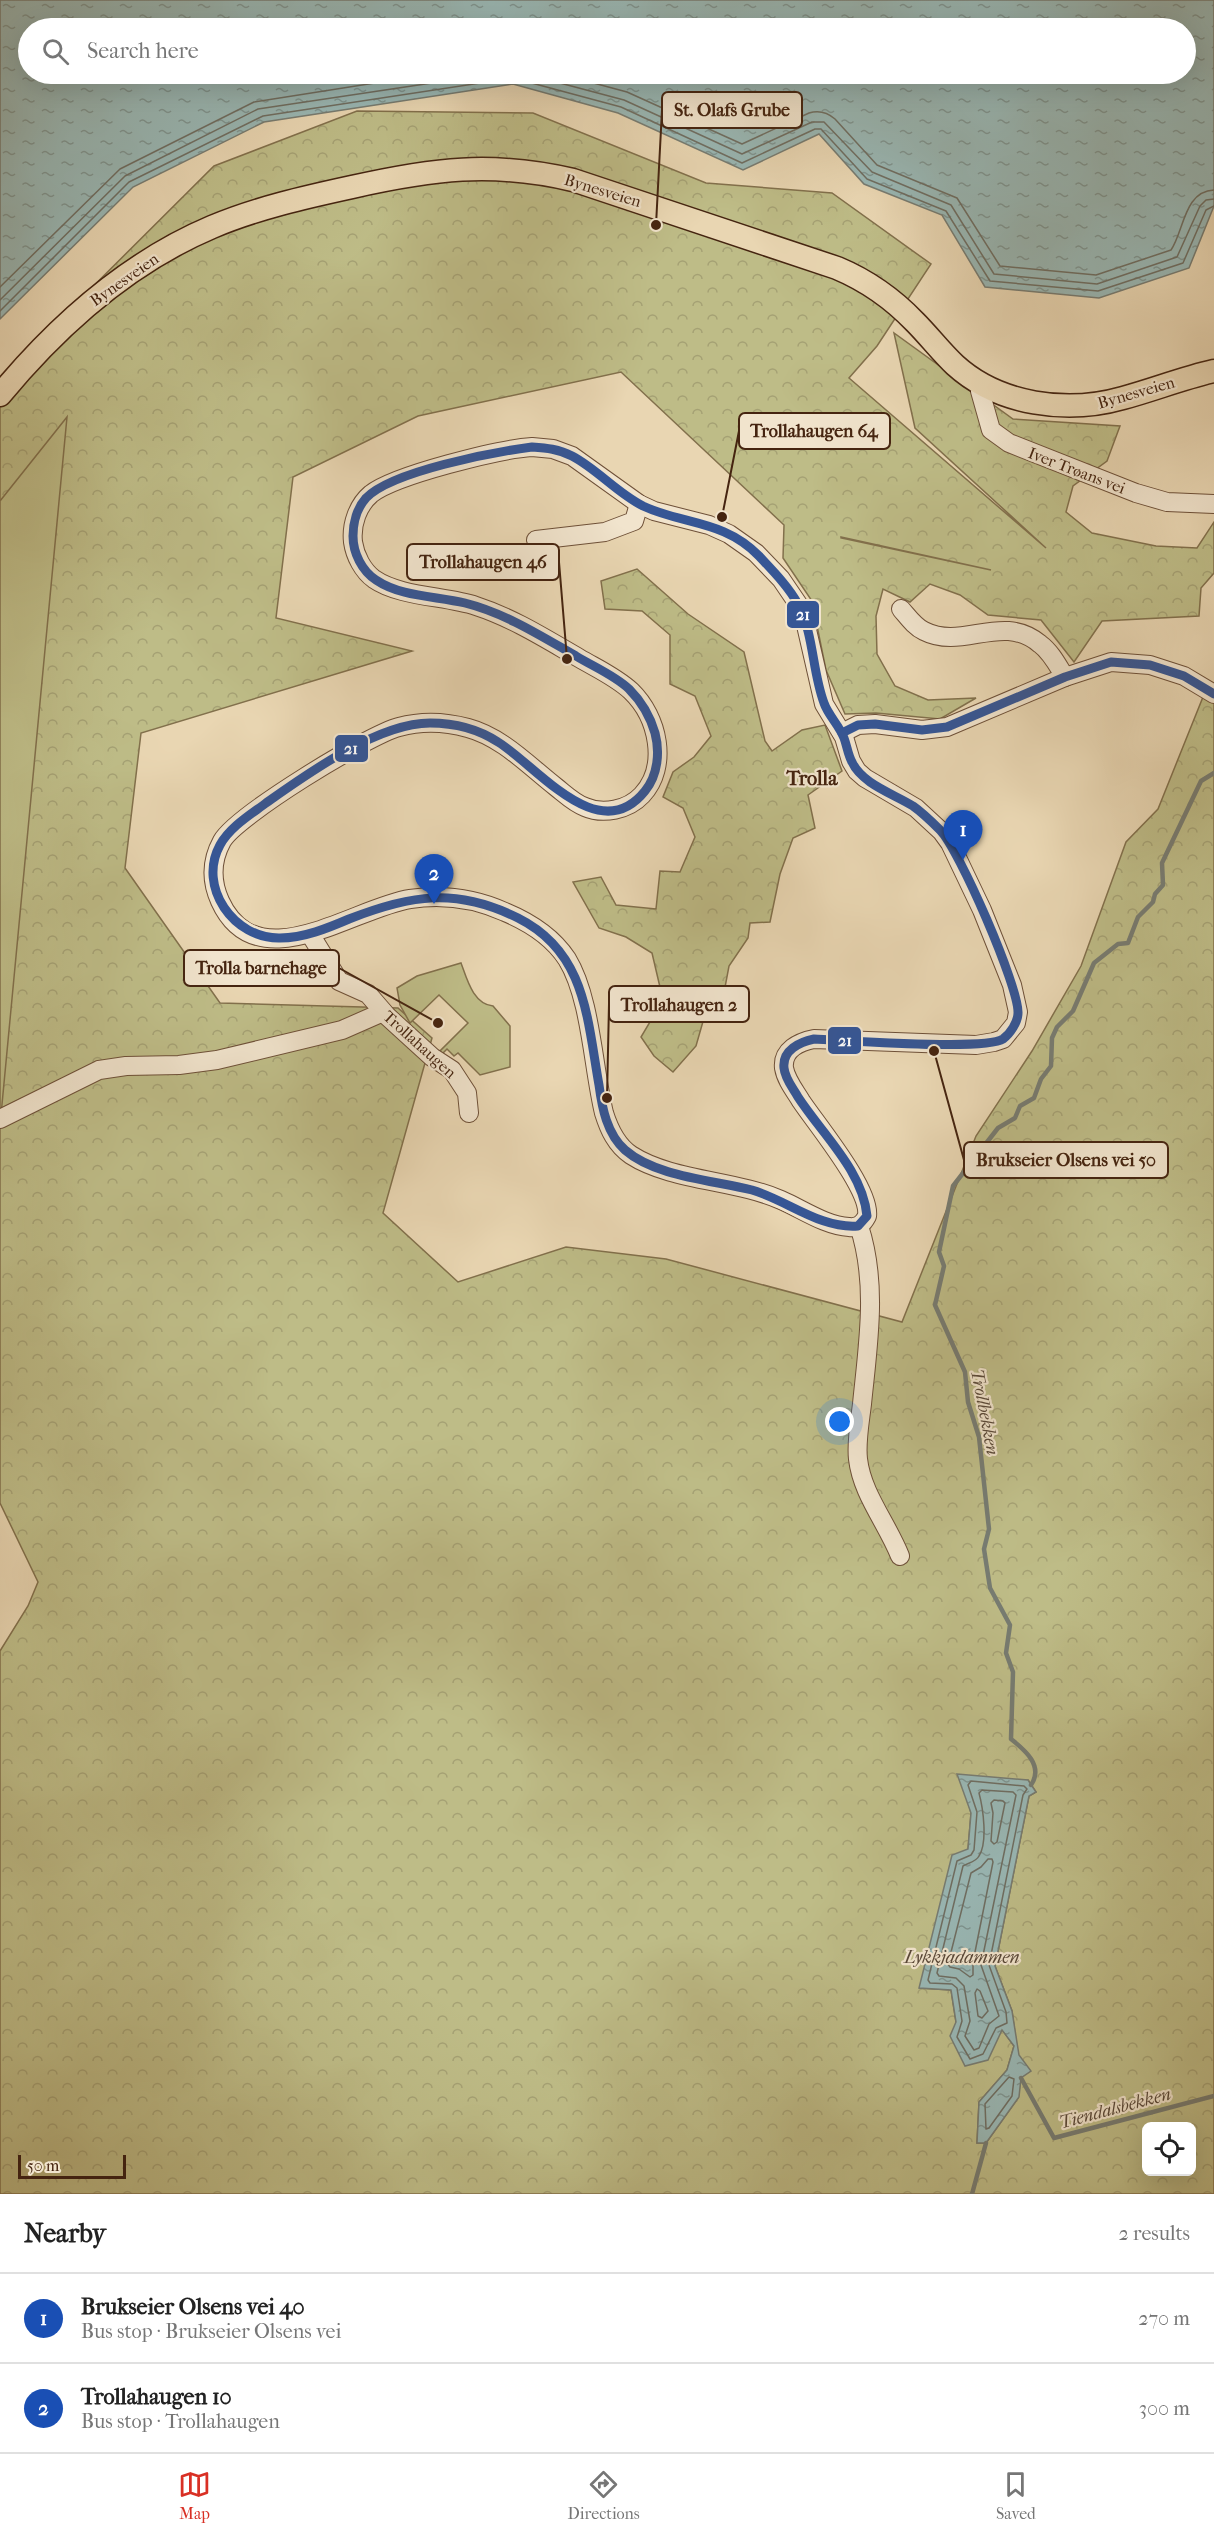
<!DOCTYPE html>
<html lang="en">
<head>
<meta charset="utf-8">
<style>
	body { margin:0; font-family:"IM FELL French Canon",serif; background:#f2f2f2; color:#222 }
	.controls { position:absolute; right:18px; bottom:18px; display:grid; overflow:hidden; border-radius:9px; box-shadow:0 6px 24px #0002 }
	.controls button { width:54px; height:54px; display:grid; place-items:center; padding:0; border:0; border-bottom:2px solid #e0e0e0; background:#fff; color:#222; font:30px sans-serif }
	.scale { position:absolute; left:18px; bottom:15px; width:108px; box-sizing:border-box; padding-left:6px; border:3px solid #452410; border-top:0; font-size:16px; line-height:21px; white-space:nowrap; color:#452410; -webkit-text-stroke:4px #f1e4cd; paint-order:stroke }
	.you { position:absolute; left:840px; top:1422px; width:21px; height:21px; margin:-15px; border:4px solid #fff; border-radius:50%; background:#1a73e8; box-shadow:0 0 0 9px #1a73e833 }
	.badge { display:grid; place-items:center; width:39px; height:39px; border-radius:50%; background:#d93025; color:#fff; font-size:20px; font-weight:700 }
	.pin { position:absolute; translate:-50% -50px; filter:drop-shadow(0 2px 3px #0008) }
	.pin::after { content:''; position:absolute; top:32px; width:21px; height:18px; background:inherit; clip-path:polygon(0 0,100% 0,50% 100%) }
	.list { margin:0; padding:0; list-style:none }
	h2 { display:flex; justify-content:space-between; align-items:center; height:78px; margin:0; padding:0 24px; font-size:26px }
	h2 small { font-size:20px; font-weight:400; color:#767676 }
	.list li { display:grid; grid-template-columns:39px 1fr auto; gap:18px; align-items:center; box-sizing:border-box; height:90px; padding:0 24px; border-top:2px solid #e0e0e0 }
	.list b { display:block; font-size:22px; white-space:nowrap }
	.list p { margin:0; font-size:20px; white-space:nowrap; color:#767676 }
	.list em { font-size:20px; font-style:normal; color:#767676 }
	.icon { flex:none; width:33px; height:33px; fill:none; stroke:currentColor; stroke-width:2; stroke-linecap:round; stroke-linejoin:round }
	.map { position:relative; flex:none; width:1214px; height:2194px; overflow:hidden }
	.search { position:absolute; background:#fff; box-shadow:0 6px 24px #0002; left:18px; right:18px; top:18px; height:66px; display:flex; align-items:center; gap:15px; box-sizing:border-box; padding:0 21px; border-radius:33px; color:#767676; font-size:22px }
	.sheet { height:258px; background:#fff }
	nav { display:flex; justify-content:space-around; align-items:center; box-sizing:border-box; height:84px; border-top:2px solid #e0e0e0; background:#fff; font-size:16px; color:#767676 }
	nav a { display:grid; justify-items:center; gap:3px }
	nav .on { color:#d93025 }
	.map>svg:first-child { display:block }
	.forest { fill:url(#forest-crowns); stroke:#82704c; stroke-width:1.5; fill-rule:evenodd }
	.park { fill:#bebc87; stroke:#82704c; stroke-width:1.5 }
	.water { fill:url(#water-ripples); stroke:#777c72; stroke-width:1.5; fill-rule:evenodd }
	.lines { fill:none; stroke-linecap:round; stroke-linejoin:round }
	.shore { stroke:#6f6e62; stroke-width:1.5 }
	.stream { stroke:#777c72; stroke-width:4.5 }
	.minor-casing { stroke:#6e5038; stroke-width:20 }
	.major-casing { stroke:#452410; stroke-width:25 }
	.minor { stroke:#f1e4cd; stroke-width:18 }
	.major { stroke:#e9d6b2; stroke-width:22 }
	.bus-1-casing { stroke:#f1e4cd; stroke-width:14 }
	.bus-1 { stroke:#365695; stroke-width:9 }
	.labels { text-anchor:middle; stroke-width:4.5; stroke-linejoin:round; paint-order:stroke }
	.street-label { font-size:16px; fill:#452410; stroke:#f1e4cd }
	.water-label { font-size:18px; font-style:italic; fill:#5a4939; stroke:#f1e4cd }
	.quarter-label { font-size:20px; font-weight:bold; fill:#452410; stroke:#f1e4cd }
	.leader { fill:none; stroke:#452410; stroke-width:2 }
	.callout-dot { fill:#452410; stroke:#f1e4cd; stroke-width:2 }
	.callout { fill:#f1e4cd; stroke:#452410; stroke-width:2 }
	.callout-label { font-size:18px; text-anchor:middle; font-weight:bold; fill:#452410 }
	.line-badge { stroke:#f1e4cd; stroke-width:2 }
	.badge-label { font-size:16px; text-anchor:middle; font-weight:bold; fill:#fff }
</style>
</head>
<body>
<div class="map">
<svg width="1214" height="2194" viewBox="0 0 1214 2194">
	<defs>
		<pattern id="forest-crowns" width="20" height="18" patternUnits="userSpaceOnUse" patternTransform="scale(1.5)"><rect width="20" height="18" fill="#bebc87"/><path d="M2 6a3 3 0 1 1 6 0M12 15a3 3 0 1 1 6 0" fill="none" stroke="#a5a174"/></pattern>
		<pattern id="water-ripples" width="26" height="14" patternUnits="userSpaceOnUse" patternTransform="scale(1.5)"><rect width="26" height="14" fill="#99b7b4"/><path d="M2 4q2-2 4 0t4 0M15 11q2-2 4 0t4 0" fill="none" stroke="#7f9591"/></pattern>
	</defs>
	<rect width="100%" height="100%" fill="#e9d6b2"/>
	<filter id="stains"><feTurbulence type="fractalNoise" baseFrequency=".00333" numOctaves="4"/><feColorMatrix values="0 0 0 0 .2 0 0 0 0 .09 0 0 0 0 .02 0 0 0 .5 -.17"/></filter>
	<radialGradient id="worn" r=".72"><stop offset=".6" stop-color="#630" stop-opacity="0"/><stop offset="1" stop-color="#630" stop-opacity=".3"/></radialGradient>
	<g class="forest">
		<path d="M357,111l176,2 173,70 126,10 99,71 -54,82 -28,32 197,170 -131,-120 -21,-95 119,86 107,7 -13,35 -34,25 -7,26 26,21 64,13 41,2 17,-26v51l-13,15 -2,28 -97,5 -28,41 -33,-42 -53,-5 -28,-20 -30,-11 -20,18 -27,-13 -7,27 1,38 18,32 33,14 48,-2 -36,21 -64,-6 -31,1 -19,-44 -14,-69 -29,-43 1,-33 -163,-153 -203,44 -125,61 -17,141 136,33 -271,82 -16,135 95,135 178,5 34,30 -49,175 75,69 108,-35 100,12 236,63 74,-186 56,-85 49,-85 45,-124 32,-33 45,-112 11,4v1493h-1214v-543l28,-45 10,-24 -38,-79v-1124l214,-213zM841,537l150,33 -150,-32zM1028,1780l8,12 -7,4 -34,170 17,45 9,67 -3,20 -32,45h-9l2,-41 28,-32 7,-24 -12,-17 -46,-7 -5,-32 -31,-2 48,-139 3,-36 -4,-16zM1146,2126h46v46h-46z"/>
		<polygon points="637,569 688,614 744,652 765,741 772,751 802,730 825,725 842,771 808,795 815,828 793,838 780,874 770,922 750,923 748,938 729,966 723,998 704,1018 696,1046 673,1072 654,1056 641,1037 663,1000 652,953 626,937 599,928 573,882 601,877 616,905 656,909 660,871 680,872 695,837 683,808 663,797 673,772 694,757 711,736 695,696 670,684 670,635 642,611 605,609 601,581"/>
	</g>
	<g class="park">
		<polygon points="67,417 1,1115 0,1116 0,501"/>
		<path d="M461,963c6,16 12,41 32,43l17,20v41l-30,8 -22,-22 -4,3 -7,-7 -5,5 -3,-2 29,-29 -29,-28 -29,28 -10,-18 -3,-17 20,-12z"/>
	</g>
	<g class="water">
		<path d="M0,0h1214v206l-25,62 -90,30 -114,-11 -43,-72 -78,-31 -45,-50 -76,36 -125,-57 -105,-29 -249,38 -131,65 -133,132zM28,28h1158v46h-1158z"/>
		<polygon points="957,1774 1028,1780 1036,1792 1029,1796 995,1966 1012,2011 1019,2055 1031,2071 1021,2078 1019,2097 986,2143 977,2143 979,2102 1007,2070 1014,2046 1002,2030 988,2060 965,2066 950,2036 956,2022 951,1990 919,1988 952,1855 968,1849 971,1813"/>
	</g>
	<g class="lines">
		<g class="shore">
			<polyline points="526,74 624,100 742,154 812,122 824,122 872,172 951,205 994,274 1097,284 1177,257 1200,206 1206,200 1214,199"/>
			<path d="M560,74l67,18 115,52 67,-31c10,-3 18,-1 26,6l42,46 80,33 43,68 96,9 75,-25c13,-19 13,-59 43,-60"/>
			<polyline points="0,287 120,169 254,102 432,74"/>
			<polyline points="0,300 125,176 258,109 492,74"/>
			<polyline points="0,311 129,182 263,116 513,78 621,107 742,163 815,129 821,129 867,179 946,211 990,281 1098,291 1183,263 1206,210 1214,206"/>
			<polygon points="971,1781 1024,1786 1027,1789 1023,1795 989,1965 1006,2012 1007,2023 996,2028 983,2054 970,2059 957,2037 962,2021 957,1988 952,1984 930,1983 928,1980 957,1861 971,1855 974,1850 977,1812 968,1785"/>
			<path d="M982,1790l31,2 3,3 -35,170 18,51 -10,8 -10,24 -5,2 -9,-14 5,-15 -6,-35 -8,-8 -17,-2 -2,-3 26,-107c5,-3 13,-4 16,-10 9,-14 4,-48 0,-63z"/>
			<polygon points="994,1800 1003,1801 1005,1803 997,1842 994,1844 991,1841 993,1813 991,1803"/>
			<polygon points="988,1859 992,1859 993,1862 973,1962 973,1975 970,1977 959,1969 950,1967 948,1964 971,1873 981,1867"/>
			<polygon points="977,1989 980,1991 988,2011 982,2018 978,2016 975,1993"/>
			<polygon points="1009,2077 1014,2079 1012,2096 989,2128 986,2129 985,2104"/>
		</g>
		<g class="stream">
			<path d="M1031,1785c13,-19 -6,-35 -20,-46l2,-67 -7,-19 4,-28 -20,-37 -6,-39 5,-20 -10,-92 -11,-35 -3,-30 -30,-67 9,-39 -5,-14 14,-66 45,-58 17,-10 5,-12 14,-8 7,-19 10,-13 1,-28 5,-11 16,-16 21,-48 24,-19 10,-1 10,-26 15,-15 2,-8 8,-9 -1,-22 39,-82 13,-8"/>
			<polyline points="1021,2078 1054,2138 1214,2096"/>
			<polyline points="972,2194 986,2143"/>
		</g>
		<g class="minor-casing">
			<g id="minor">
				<polyline points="983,385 980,391 991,430 1009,443 1136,493 1167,502 1214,504"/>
				<path d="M532,447l21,2 19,7 67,48 15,7 55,14 20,9 27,19 25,26 17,25 7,17 19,83 20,33 7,24 6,10 8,7 51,30 26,24 8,11 32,67 30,75 6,27 -2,11 -13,16 -9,3 -18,3 -162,-6c-15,3 -32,11 -30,29 2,12 11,23 17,33 16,24 70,89 66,115 -4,8 -9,12 -18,11 -23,-1 -47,-18 -68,-27 -45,-20 -110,-19 -150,-45 -15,-10 -22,-26 -27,-42 -11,-45 -13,-115 -37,-154 -15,-23 -38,-37 -62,-47 -31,-14 -62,-18 -95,-13 -57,9 -153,83 -190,2 -9,-20 -9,-40 2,-60 14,-25 146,-106 177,-114 22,-6 47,-5 69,1 34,9 61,38 88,59 9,7 18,16 29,20 18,8 43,3 57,-12 27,-29 16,-78 -11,-104 -15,-14 -35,-23 -52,-33 -33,-19 -66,-40 -103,-52 -30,-10 -76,-9 -102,-27 -11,-8 -19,-23 -21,-37 -2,-18 5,-37 18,-48 24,-19 129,-45 161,-47z"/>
				<polyline points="536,540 605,532 634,521 639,504"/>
				<path d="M901,609c7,8 14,18 23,22 39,20 78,-19 116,13 11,8 18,22 25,33"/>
				<polyline points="842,733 858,725 875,724 922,730 947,727 1065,677 1111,662 1150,665 1184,676 1214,694"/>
				<polyline points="310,934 339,981 368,994 387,1016 432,1057 452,1070 467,1093 469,1113"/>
				<polyline points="0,1119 99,1070 126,1066 179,1065 217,1060 342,1030 383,1012"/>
				<path d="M859,1226c19,58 9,118 3,178 -2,17 -6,38 -4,55 4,35 29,64 42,97"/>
			</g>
		</g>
		<g class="major-casing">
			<path id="major" d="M0,395c58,-70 127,-132 212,-168 45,-19 94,-30 140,-40 80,-18 140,-26 221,-7l264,88c31,13 55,30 78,54 14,14 26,30 40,43 44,40 112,49 168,33 30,-8 60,-20 91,-27"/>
		</g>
		<use href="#minor" class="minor"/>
		<use href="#major" class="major"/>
		<g class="bus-1-casing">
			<g id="bus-1">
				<path d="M532,447c14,1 27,2 40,9 25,13 45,37 71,50 41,19 81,14 116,50 14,15 29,30 39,48 16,30 14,67 26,99 4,12 15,22 20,35 3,8 4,17 8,24 10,22 42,32 61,44 10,7 19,16 27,24 19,19 79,157 78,183 0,9 -8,21 -15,26 -18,12 -159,1 -189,0 -14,3 -32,11 -30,29 1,11 9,20 14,29 24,37 65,74 69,119l-9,10c-38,3 -71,-26 -106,-36 -39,-10 -96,-13 -127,-40 -18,-16 -23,-42 -26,-65 -12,-67 -13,-133 -81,-167 -62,-31 -108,-23 -169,1 -21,9 -45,19 -69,19 -46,1 -83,-51 -60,-93 10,-18 30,-30 46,-42 41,-29 112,-80 164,-80 24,0 48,6 68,19 39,24 101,107 147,49 13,-16 15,-39 10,-58 -5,-17 -14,-32 -26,-44 -15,-14 -35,-22 -53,-33 -35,-20 -71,-43 -111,-53 -29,-7 -64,-6 -89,-23 -14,-9 -23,-27 -23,-44 0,-13 4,-28 13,-38 26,-27 128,-46 166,-51z"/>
				<polyline points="842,733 858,725 875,724 922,730 947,727 1065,677 1111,662 1150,665 1184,676 1214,694"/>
			</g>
		</g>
		<use href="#bus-1" class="bus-1"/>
	</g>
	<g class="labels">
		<g class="street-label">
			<text transform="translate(603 190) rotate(17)" y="6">Bynesveien</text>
			<text transform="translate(124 279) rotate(-35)" y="6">Bynesveien</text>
			<text transform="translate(1136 392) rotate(-16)" y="6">Bynesveien</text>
			<text transform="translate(1077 470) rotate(21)" y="6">Iver Trøans vei</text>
			<text transform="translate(420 1044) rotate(42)" y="6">Trollahaugen</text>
		</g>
		<g class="water-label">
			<text transform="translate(985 1412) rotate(79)" y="6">Trollbekken</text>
			<text x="962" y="1963">Lykkjadammen</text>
			<text transform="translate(1115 2108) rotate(-15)" y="6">Tiendalsbekken</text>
		</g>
		<g class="quarter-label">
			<text x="812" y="785">Trolla</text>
		</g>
	</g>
	<path class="leader" d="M656 225L662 110M722 517L739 431M567 659L559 562M438 1023L339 968M607 1098L609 1004M934 1051L964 1160"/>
	<g class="callout-dot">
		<circle cx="656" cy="225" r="6"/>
		<circle cx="722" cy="517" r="6"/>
		<circle cx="567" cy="659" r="6"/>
		<circle cx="438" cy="1023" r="6"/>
		<circle cx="607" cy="1098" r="6"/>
		<circle cx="934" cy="1051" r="6"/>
	</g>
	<g class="callout">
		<rect x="662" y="92" width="140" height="36" rx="6"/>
		<rect x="739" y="413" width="151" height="36" rx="6"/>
		<rect x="407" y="544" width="152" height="36" rx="6"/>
		<rect x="184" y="950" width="155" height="36" rx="6"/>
		<rect x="609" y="986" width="140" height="36" rx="6"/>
		<rect x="964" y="1142" width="204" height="36" rx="6"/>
	</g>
	<g class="callout-label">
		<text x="732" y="116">St. Olafs Grube</text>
		<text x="814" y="437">Trollahaugen 64</text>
		<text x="483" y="568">Trollahaugen 46</text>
		<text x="261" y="974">Trolla barnehage</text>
		<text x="679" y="1011">Trollahaugen 2</text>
		<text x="1066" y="1166">Brukseier Olsens vei 50</text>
	</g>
	<g class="line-badge">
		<rect x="786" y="600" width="34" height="29" rx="6" fill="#365695"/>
		<rect x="334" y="734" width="35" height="29" rx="6" fill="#365695"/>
		<rect x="827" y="1026" width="35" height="29" rx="6" fill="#365695"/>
	</g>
	<g class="badge-label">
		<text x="803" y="620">21</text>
		<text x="351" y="754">21</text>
		<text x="845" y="1046">21</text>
	</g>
	<rect width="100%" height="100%" filter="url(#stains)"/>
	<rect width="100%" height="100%" fill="url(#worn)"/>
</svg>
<div class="controls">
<button><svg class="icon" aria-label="locate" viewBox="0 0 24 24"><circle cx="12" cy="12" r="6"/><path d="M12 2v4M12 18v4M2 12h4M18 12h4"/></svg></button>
</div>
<div class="scale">50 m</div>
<div class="you"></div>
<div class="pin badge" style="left:963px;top:860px;background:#1a4fb4">1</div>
<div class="pin badge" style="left:434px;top:904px;background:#1a4fb4">2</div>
<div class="search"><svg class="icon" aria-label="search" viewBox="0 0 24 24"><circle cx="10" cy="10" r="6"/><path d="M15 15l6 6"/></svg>Search here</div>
</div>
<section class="sheet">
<h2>Nearby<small>2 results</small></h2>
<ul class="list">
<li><span class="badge" style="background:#1a4fb4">1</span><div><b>Brukseier Olsens vei 40</b><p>Bus stop · Brukseier Olsens vei</p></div><em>270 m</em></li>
<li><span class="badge" style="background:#1a4fb4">2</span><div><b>Trollahaugen 10</b><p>Bus stop · Trollahaugen</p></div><em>300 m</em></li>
</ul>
</section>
<nav>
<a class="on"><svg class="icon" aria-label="map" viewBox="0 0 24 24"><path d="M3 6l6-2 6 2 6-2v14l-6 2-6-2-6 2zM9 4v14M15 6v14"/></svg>Map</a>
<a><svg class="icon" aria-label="directions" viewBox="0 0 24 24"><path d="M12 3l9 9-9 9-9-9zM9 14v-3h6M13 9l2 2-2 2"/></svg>Directions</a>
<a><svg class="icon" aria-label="saved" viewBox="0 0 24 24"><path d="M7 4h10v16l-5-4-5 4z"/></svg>Saved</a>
</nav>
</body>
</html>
